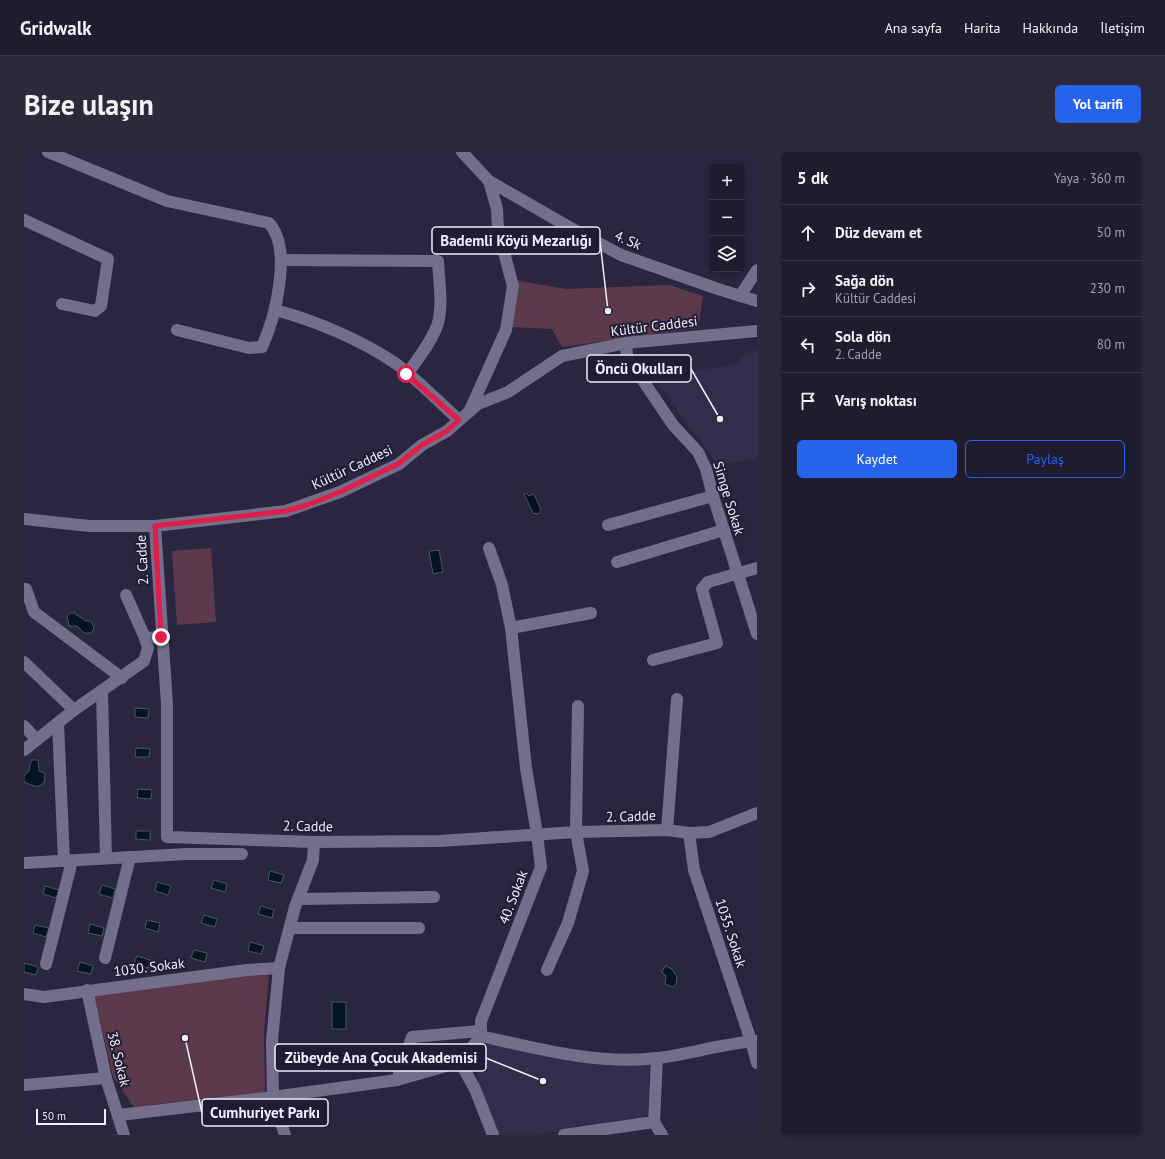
<!DOCTYPE html>
<html lang="tr">
<head>
<meta charset="utf-8">
<style>
	body { margin:0; font-family:"PT Sans",sans-serif; background:#2d293b; color:#f1f3f6 }
	.controls { position:absolute; right:12px; top:12px; display:grid; overflow:hidden; border-radius:6px; box-shadow:0 2px 6px #0003 }
	.controls button { width:36px; height:36px; display:grid; place-items:center; padding:0; border:0; border-bottom:1px solid #3d3a4b; background:#201c2f; color:#f1f3f6; font:20px sans-serif }
	.scale { position:absolute; left:12px; bottom:10px; width:70px; box-sizing:border-box; padding-left:4px; border:2px solid #f0eefc; border-top:0; font-size:11px; line-height:14px; white-space:nowrap; color:#f0eefc; -webkit-text-stroke:3px #211c35; paint-order:stroke }
	.stop { position:absolute; width:12px; height:12px; margin:-9px; border:3px solid #e11d48; border-radius:50%; background:#fff }
	.stop.end { background:#e11d48; border-color:#fff; box-shadow:0 1px 4px #0008 }
	.list { margin:0; padding:0; list-style:none }
	h2 { display:flex; justify-content:space-between; align-items:center; height:52px; margin:0; padding:0 16px; font-size:17px }
	h2 small { font-size:13px; font-weight:400; color:#a2a1aa }
	.list li { display:grid; grid-template-columns:26px 1fr auto; gap:12px; align-items:center; box-sizing:border-box; height:56px; padding:0 16px; border-top:1px solid #3d3a4b }
	.list b { display:block; font-size:15px; white-space:nowrap }
	.list p { margin:0; font-size:13px; white-space:nowrap; color:#a2a1aa }
	.list em { font-size:13px; font-style:normal; color:#a2a1aa }
	.actions { display:flex; gap:8px; padding:12px 16px }
	.actions a { flex:1; padding:9px 0; border:1px solid #2563eb; border-radius:6px; text-align:center; font-size:14px; color:#2563eb }
	.actions .main { background:#2563eb; color:#fff }
	.icon { flex:none; width:22px; height:22px; fill:none; stroke:currentColor; stroke-width:2; stroke-linecap:round; stroke-linejoin:round }
	.map { position:relative; flex:none; width:733px; height:983px; overflow:hidden; border-radius:6px }
	header { display:flex; align-items:center; gap:24px; box-sizing:border-box; height:56px; padding:0 20px; background:#201c2f; border-bottom:1px solid #3d3a4b }
	header strong { font-size:19px }
	nav { display:flex; gap:22px; margin-inline-start:auto; font-size:14px }
	.intro { display:flex; align-items:center; justify-content:space-between; box-sizing:border-box; height:96px; padding:0 24px }
	h1 { margin:0; font-size:28px }
	.button { padding:10px 18px; border-radius:6px; background:#2563eb; color:#fff; font-size:14px; font-weight:700 }
	main { display:flex; gap:24px; padding:0 24px }
	aside { flex:1; background:#201c2f; border-radius:6px; box-shadow:0 2px 6px #0003 }
	.map>svg:first-child { display:block }
	.built { fill:#332d4d }
	.green { fill:#5c394a }
	.water { fill:#031520; stroke:#4a5662 }
	.lines { fill:none; stroke-linecap:round; stroke-linejoin:round }
	.minor { stroke:#736e8c; stroke-width:12 }
	.route { stroke:#e11d48; stroke-width:5 }
	.labels { text-anchor:middle; stroke-width:4; stroke-linejoin:round; paint-order:stroke }
	.street-label { font-size:14px; fill:#f0eefc; stroke:#211c35 }
	.leader { fill:none; stroke:#f0eefc; stroke-width:1.5 }
	.callout-dot { fill:#f0eefc; stroke:#211c35; stroke-width:1.5 }
	.callout { fill:#211c35; stroke:#f0eefc; stroke-width:1.5 }
	.callout-label { font-size:15px; text-anchor:middle; font-weight:bold; fill:#f0eefc }
</style>
</head>
<body>
<header>
<strong>Gridwalk</strong>
<nav><a>Ana sayfa</a><a>Harita</a><a>Hakkında</a><a>İletişim</a></nav>
</header>
<div class="intro"><h1>Bize ulaşın</h1><a class="button">Yol tarifi</a></div>
<main>
<div class="map">
<svg width="733" height="983" viewBox="0 0 733 983">
	<rect width="100%" height="100%" fill="#2b263f"/>
	<g class="built">
		<polygon points="733,198 733,308 693,312 630,226 718,211 716,203"/>
		<polygon points="462,888 625,913 624,960 621,967 509,983 475,983 454,932 452,909 454,895"/>
	</g>
	<g class="green">
		<polygon points="491,128 542,137 645,133 679,144 674,176 538,195 528,177 488,175 495,137"/>
		<polygon points="187,396 192,470 153,473 148,399"/>
		<polygon points="245,822 240,879 241,939 237,943 155,952 151,950 110,955 89,925 76,867 68,844 204,825"/>
	</g>
	<g class="water">
		<polygon points="502,341 505,344 510,342 517,358 514,362 509,361 500,342"/>
		<polygon points="415,398 419,420 409,422 405,399"/>
		<polygon points="46,461 50,461 62,469 67,469 70,475 68,481 60,481 53,474 45,474 43,464"/>
		<polygon points="111,556 125,557 124,566 111,565"/>
		<polygon points="112,596 126,597 125,605 111,605"/>
		<polygon points="8,608 14,608 15,619 21,621 20,631 13,635 0,630 0,624 5,619 6,612"/>
		<polygon points="114,637 128,638 127,647 113,646"/>
		<polygon points="112,679 126,679 126,688 112,687"/>
		<polygon points="246,719 260,723 257,731 244,728"/>
		<polygon points="190,728 203,732 201,740 187,736"/>
		<polygon points="133,730 147,734 144,743 131,739"/>
		<polygon points="78,733 91,737 89,746 75,742"/>
		<polygon points="21,734 35,738 32,746 19,742"/>
		<polygon points="237,754 250,758 248,766 234,762"/>
		<polygon points="180,763 193,767 191,775 177,771"/>
		<polygon points="123,768 136,771 134,780 121,776"/>
		<polygon points="66,772 80,776 78,784 64,781"/>
		<polygon points="11,773 25,776 22,785 9,781"/>
		<polygon points="226,790 240,794 237,802 224,799"/>
		<polygon points="170,798 183,801 181,810 167,806"/>
		<polygon points="113,804 126,808 124,816 110,812"/>
		<polygon points="56,810 69,814 67,822 53,819"/>
		<polygon points="0,811 14,815 12,823 0,820"/>
		<polygon points="641,814 648,817 653,825 652,832 649,835 641,832 642,824 638,820"/>
		<rect x="308" y="850" width="14" height="27"/>
	</g>
	<g class="lines">
		<g class="minor">
			<path d="M24,0l119,49 102,22c24,26 6,95 -7,124l-13,1 -72,-18"/>
			<polyline points="438,0 465,29 545,75 597,103 694,137 733,149"/>
			<polyline points="0,68 84,107 77,154 71,159 38,152"/>
			<path d="M257,108l157,1c1,20 5,43 0,62 -5,17 -21,37 -31,51"/>
			<polyline points="716,144 733,118"/>
			<path d="M251,158c39,10 86,30 120,53 22,16 44,39 64,57"/>
			<polyline points="602,191 603,205 649,273 674,300 682,317 689,344 733,482"/>
			<polyline points="446,258 482,178 489,134 474,78 473,57 465,29"/>
			<polyline points="0,367 65,374 131,374 262,359 316,340 375,312 398,293 423,279 454,252 484,240 538,204 602,191 733,179"/>
			<polyline points="584,373 689,344"/>
			<polyline points="131,374 143,552 143,685 290,690 416,689 552,680 643,678 665,681 685,680 733,661"/>
			<polyline points="593,410 700,378"/>
			<polyline points="2,437 10,460 98,526"/>
			<polyline points="102,443 121,486"/>
			<polyline points="487,476 567,461"/>
			<polyline points="629,508 693,491 678,437 684,430 733,416"/>
			<polyline points="0,510 50,558"/>
			<polyline points="78,540 82,706"/>
			<polyline points="34,571 40,709"/>
			<polyline points="0,574 13,588"/>
			<polyline points="0,598 50,558 120,509 124,496 121,486 137,485"/>
			<polyline points="643,678 653,547"/>
			<polyline points="665,681 670,718 727,889 733,911"/>
			<polyline points="0,711 163,702 218,702"/>
			<polyline points="274,747 410,745"/>
			<polyline points="266,776 395,776"/>
			<polyline points="81,806 106,705"/>
			<polyline points="22,812 48,709"/>
			<polyline points="523,818 544,771 559,719 552,680 554,554"/>
			<polyline points="63,838 82,926 100,983"/>
			<polyline points="0,842 20,845 223,818 255,816"/>
			<polyline points="457,884 457,869 517,715 513,682 502,616 487,476 478,433 465,396"/>
			<polyline points="633,906 630,970 638,983"/>
			<polyline points="436,910 451,937 469,983"/>
			<polyline points="373,928 388,885 456,879"/>
			<polyline points="0,933 82,926"/>
			<path d="M95,963l154,-18 124,-17 63,-18 21,-26c57,13 117,29 177,22 33,-4 66,-15 99,-17"/>
			<polyline points="261,983 249,945 248,888 255,816 271,755 289,708 290,690"/>
			<polyline points="540,983 630,970"/>
		</g>
	</g>
	<g class="lines">
		<polyline class="route" points="137,485 131,374 262,359 283,353 316,340 374,312 398,293 423,279 435,268 382,222"/>
	</g>
	<g class="labels">
		<g class="street-label">
			<text transform="translate(604 88) rotate(23)" y="5">4. Sk</text>
			<text transform="translate(630 174) rotate(-7)" y="5">Kültür Caddesi</text>
			<text transform="translate(328 315) rotate(-25)" y="5">Kültür Caddesi</text>
			<text transform="translate(705 346) rotate(73)" y="5">Simge Sokak</text>
			<text transform="translate(118 408) rotate(-93)" y="5">2. Cadde</text>
			<text transform="translate(607 664) rotate(-2)" y="5">2. Cadde</text>
			<text transform="translate(284 674) rotate(1)" y="5">2. Cadde</text>
			<text transform="translate(489 745) rotate(-69)" y="5">40. Sokak</text>
			<text transform="translate(707 781) rotate(72)" y="5">1035. Sokak</text>
			<text transform="translate(125 815) rotate(-7)" y="5">1030. Sokak</text>
			<text transform="translate(95 907) rotate(76)" y="5">38. Sokak</text>
		</g>
	</g>
	<path class="leader" d="M584 159L576 89M696 267L667 217M519 929L462 906M161 886L178 961"/>
	<g class="callout-dot">
		<circle cx="584" cy="159" r="4"/>
		<circle cx="696" cy="267" r="4"/>
		<circle cx="519" cy="929" r="4"/>
		<circle cx="161" cy="886" r="4"/>
	</g>
	<g class="callout">
		<rect x="408" y="75" width="168" height="27" rx="4"/>
		<rect x="563" y="203" width="104" height="27" rx="4"/>
		<rect x="251" y="892" width="211" height="27" rx="4"/>
		<rect x="178" y="947" width="126" height="27" rx="4"/>
	</g>
	<g class="callout-label">
		<text x="492" y="94">Bademli Köyü Mezarlığı</text>
		<text x="615" y="222">Öncü Okulları</text>
		<text x="357" y="911">Zübeyde Ana Çocuk Akademisi</text>
		<text x="241" y="966">Cumhuriyet Parkı</text>
	</g>
</svg>
<div class="controls">
<button>+</button>
<button>−</button>
<button><svg class="icon" aria-label="layers" viewBox="0 0 24 24"><path d="M12 4l9 5-9 5-9-5zM3 14l9 5 9-5"/></svg></button>
</div>
<div class="scale">50 m</div>
<div class="stop" style="left:382px;top:222px"></div>
<div class="stop end" style="left:137px;top:485px"></div>
</div>
<aside>
<h2>5 dk<small>Yaya · 360 m</small></h2>
<ul class="list">
<li><svg class="icon" aria-label="ahead" viewBox="0 0 24 24"><path d="M12 20V5M6 11l6-6 6 6"/></svg><div><b>Düz devam et</b></div><em>50 m</em></li>
<li><svg class="icon" aria-label="right" viewBox="0 0 24 24"><path d="M7 20v-9h11M14 6l5 5-5 5"/></svg><div><b>Sağa dön</b><p>Kültür Caddesi</p></div><em>230 m</em></li>
<li><svg class="icon" aria-label="left" viewBox="0 0 24 24"><path d="M17 20v-9H6M10 6l-5 5 5 5"/></svg><div><b>Sola dön</b><p>2. Cadde</p></div><em>80 m</em></li>
<li><svg class="icon" aria-label="arrive" viewBox="0 0 24 24"><path d="M6 21V4h12l-3 4 3 4H6"/></svg><div><b>Varış noktası</b></div></li>
</ul>
<div class="actions"><a class="main">Kaydet</a><a>Paylaş</a></div>
</aside>
</main>
</body>
</html>
